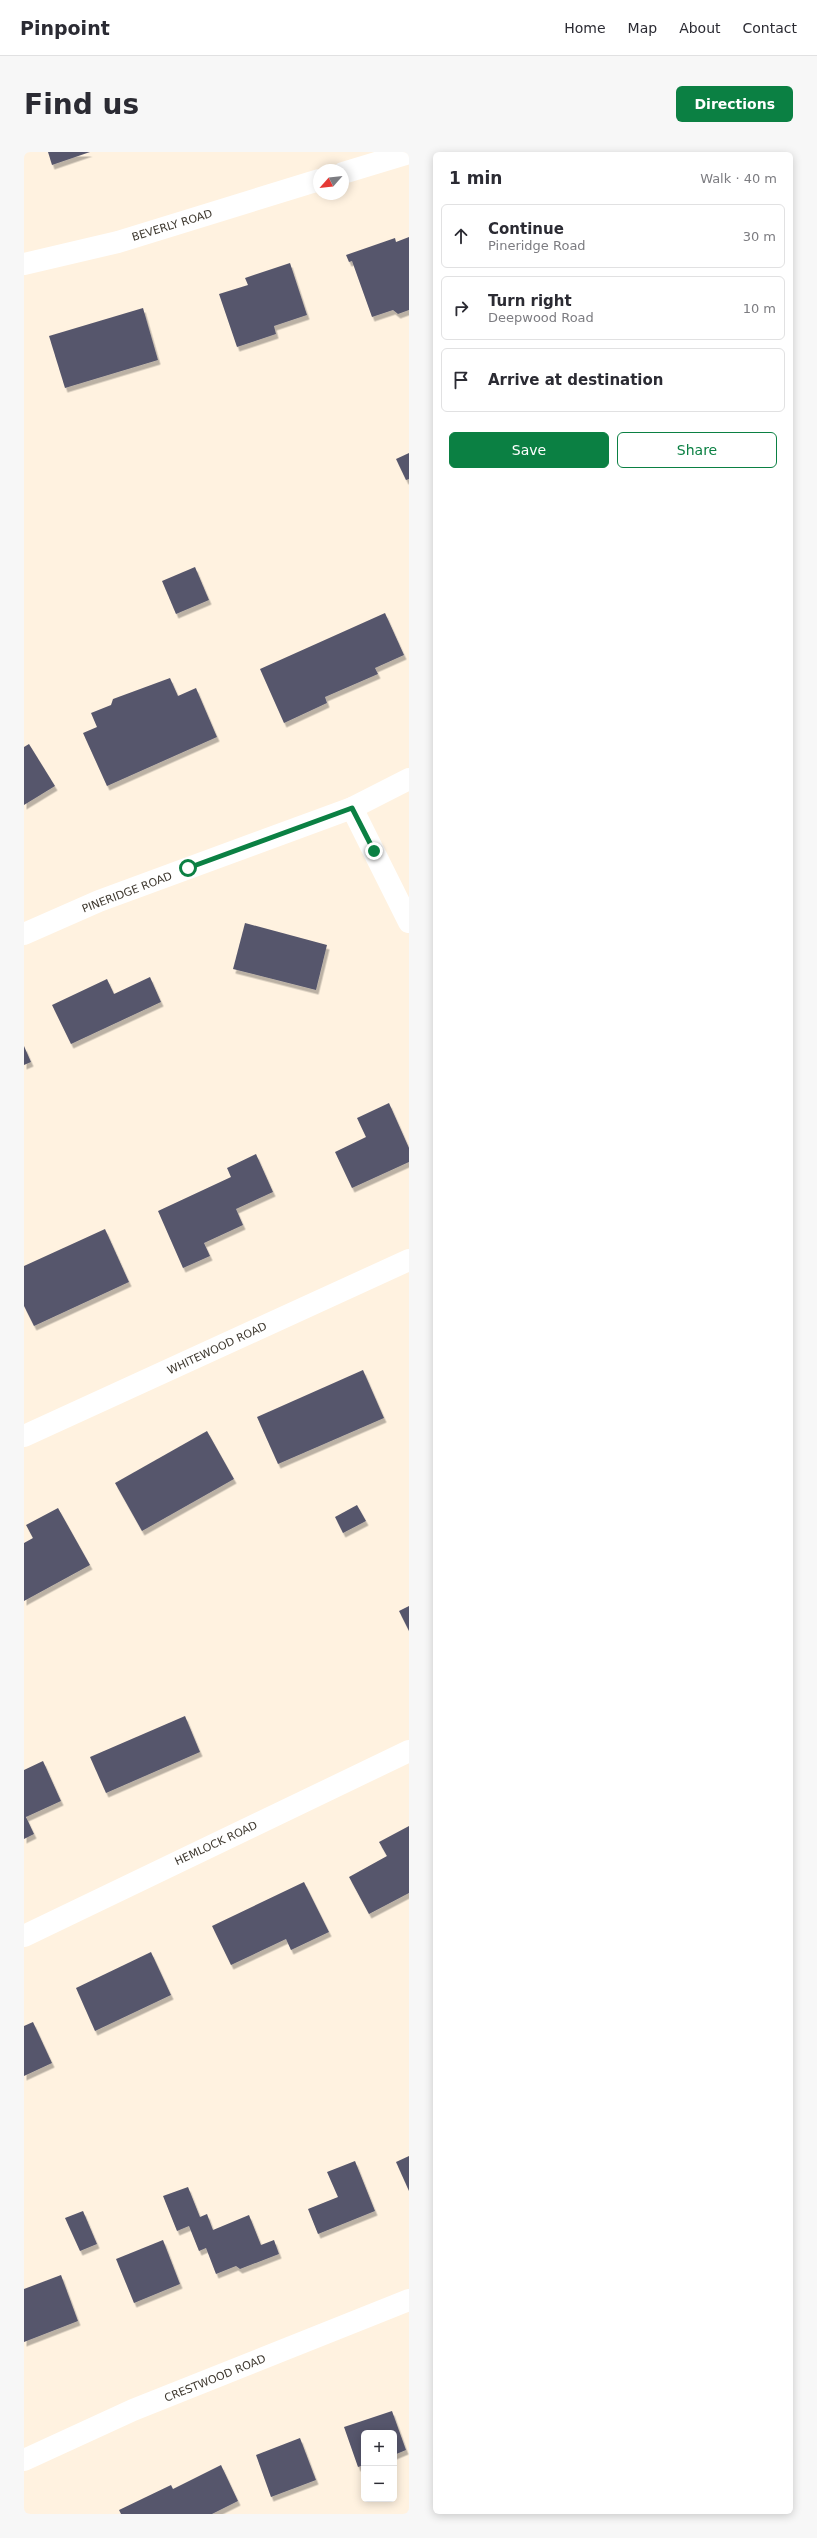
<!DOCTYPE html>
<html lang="en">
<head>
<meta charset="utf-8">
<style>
	body { margin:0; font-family:"DejaVu Sans",sans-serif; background:#f7f7f7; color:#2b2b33 }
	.controls { position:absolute; right:12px; bottom:12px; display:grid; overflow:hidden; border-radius:6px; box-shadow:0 2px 10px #0003 }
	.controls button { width:36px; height:36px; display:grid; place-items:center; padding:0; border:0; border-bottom:1px solid #e1e1e2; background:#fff; color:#2b2b33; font:20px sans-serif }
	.compass { position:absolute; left:289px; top:12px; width:36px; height:36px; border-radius:50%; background:#fff; box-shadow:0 2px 10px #0003; rotate:243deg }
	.stop { position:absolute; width:12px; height:12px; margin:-9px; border:3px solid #0b8043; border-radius:50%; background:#fff }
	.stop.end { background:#0b8043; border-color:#fff; box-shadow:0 1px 4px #0008 }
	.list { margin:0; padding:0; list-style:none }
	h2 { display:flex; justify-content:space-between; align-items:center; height:52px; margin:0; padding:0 16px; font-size:17px }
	h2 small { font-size:13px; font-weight:400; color:#7c7c81 }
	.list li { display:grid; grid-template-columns:26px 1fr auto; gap:12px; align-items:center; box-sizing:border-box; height:64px; margin:0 8px 8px; padding:0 8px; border:1px solid #e1e1e2; border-radius:6px }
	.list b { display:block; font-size:15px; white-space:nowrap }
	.list p { margin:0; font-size:13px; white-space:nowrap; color:#7c7c81 }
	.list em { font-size:13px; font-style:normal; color:#7c7c81 }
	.actions { display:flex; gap:8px; padding:12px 16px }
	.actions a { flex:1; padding:9px 0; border:1px solid #0b8043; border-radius:6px; text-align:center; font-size:14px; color:#0b8043 }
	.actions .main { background:#0b8043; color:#fff }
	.icon { flex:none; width:22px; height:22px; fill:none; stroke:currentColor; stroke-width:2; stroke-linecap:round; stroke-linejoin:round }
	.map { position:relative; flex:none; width:385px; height:2362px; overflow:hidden; border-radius:6px }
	header { display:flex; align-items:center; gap:24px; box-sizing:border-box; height:56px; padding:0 20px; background:#fff; border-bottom:1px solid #e1e1e2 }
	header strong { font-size:19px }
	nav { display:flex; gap:22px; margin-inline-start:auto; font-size:14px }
	.intro { display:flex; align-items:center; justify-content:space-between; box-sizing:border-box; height:96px; padding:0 24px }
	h1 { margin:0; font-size:28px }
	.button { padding:10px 18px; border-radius:6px; background:#0b8043; color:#fff; font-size:14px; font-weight:700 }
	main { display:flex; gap:24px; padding:0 24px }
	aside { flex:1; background:#fff; border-radius:6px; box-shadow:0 2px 10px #0003 }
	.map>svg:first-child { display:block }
	.building { fill:#57576c; filter:url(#shadow) }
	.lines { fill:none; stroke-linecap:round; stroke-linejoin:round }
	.minor { stroke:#fff; stroke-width:22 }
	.route { stroke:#0b8043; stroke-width:5 }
	.labels { text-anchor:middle; stroke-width:4; stroke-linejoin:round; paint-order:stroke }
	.street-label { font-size:11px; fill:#3e382f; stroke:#fff }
</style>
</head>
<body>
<header>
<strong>Pinpoint</strong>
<nav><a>Home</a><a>Map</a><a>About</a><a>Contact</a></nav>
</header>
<div class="intro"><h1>Find us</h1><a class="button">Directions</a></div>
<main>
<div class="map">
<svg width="385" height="2362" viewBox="0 0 385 2362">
	<defs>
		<filter id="shadow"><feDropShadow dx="2.5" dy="4.5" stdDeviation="0" flood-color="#0004"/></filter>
	</defs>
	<rect width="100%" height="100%" fill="#fff2e0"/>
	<g class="building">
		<polygon points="24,0 66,0 28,13"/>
		<polygon points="385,85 385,158 374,162 369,158 348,165 328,109 325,110 322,103 371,86 372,90"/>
		<polygon points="266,111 283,163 250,174 252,182 213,195 195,142 224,133 221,126"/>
		<polygon points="119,156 134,208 41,236 25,184"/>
		<polygon points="385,301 385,327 382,328 372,307"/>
		<polygon points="171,415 185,448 152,462 138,429"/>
		<polygon points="361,461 380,503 351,516 354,522 301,545 303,551 260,571 236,517"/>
		<polygon points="146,526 154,544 172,536 193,585 83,634 59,581 73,575 67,561 87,553 89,547"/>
		<polygon points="5,592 31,634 0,653 0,595"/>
		<polygon points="221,771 303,793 292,838 209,817"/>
		<polygon points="126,825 137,850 47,892 28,853 83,827 90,842"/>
		<polygon points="0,894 7,910 0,913"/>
		<polygon points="365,951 385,996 385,1010 328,1036 311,1000 342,985 333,966"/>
		<polygon points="232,1002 249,1040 212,1057 219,1073 180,1091 186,1104 159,1116 134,1059 207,1025 203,1016"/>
		<polygon points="81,1077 105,1130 10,1174 0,1154 0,1114"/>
		<polygon points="339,1218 360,1266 254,1312 233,1265"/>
		<polygon points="183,1279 210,1327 118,1379 91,1331"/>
		<polygon points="333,1353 342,1369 319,1381 311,1365"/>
		<polygon points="34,1356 66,1413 0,1449 0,1391 9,1386 2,1373"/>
		<polygon points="385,1454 385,1479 375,1459"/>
		<polygon points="161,1564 176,1600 82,1641 66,1605"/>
		<polygon points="19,1609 37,1649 2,1665 10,1682 0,1687 0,1618"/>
		<polygon points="385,1674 385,1741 345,1762 325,1725 363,1704 355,1690"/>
		<polygon points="280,1730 305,1780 267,1798 262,1787 207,1813 188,1774"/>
		<polygon points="127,1800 147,1843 71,1879 52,1836"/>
		<polygon points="9,1870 28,1911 0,1924 0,1874"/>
		<polygon points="385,2004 385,2039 372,2010"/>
		<polygon points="331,2009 351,2059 294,2082 284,2057 314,2045 303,2020"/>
		<polygon points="164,2035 176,2065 183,2062 189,2078 225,2063 237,2093 250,2088 255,2102 216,2117 212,2114 192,2122 182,2096 175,2099 165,2074 153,2079 139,2044"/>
		<polygon points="59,2059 73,2092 56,2099 41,2066"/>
		<polygon points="139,2088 156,2132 110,2151 92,2107"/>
		<polygon points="37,2123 54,2169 0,2190 0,2137"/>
		<polygon points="368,2259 382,2298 370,2303 370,2281 340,2281 340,2313 334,2315 320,2275"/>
		<polygon points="276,2286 292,2328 247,2345 232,2303"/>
		<polygon points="197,2313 214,2349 188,2362 97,2362 95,2358 147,2333 149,2337"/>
	</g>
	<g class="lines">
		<g class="minor">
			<polyline points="319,21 385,1"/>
			<polyline points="0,112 94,90 295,28"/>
			<polyline points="328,656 385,770"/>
			<polyline points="0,782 75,749 328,656 385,627"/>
			<polyline points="0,1284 385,1108"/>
			<polyline points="0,1784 385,1599"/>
			<polyline points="0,2308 109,2258 385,2148"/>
		</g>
	</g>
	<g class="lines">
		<polyline class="route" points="164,716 328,656 350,699"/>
	</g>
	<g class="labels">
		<g class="street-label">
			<text transform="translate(148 73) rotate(-17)" y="4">BEVERLY ROAD</text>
			<text transform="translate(103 740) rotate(-21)" y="4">PINERIDGE ROAD</text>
			<text transform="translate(193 1196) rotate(-25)" y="4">WHITEWOOD ROAD</text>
			<text transform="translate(192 1691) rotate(-25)" y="4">HEMLOCK ROAD</text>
			<text transform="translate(191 2226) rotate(-22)" y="4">CRESTWOOD ROAD</text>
		</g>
	</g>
</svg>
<div class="controls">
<button>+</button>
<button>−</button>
</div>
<svg class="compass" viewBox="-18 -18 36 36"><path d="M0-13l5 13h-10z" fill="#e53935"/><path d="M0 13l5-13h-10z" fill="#7c7c81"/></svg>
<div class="stop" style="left:164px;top:716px"></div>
<div class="stop end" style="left:350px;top:699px"></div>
</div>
<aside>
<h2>1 min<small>Walk · 40 m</small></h2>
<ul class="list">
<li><svg class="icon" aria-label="ahead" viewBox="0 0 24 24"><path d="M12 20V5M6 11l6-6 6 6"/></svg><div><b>Continue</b><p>Pineridge Road</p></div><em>30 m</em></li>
<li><svg class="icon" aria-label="right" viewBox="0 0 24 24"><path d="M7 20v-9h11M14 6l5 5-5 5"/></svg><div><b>Turn right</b><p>Deepwood Road</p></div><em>10 m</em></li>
<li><svg class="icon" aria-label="arrive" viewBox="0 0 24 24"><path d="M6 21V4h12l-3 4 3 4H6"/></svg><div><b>Arrive at destination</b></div></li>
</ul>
<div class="actions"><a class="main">Save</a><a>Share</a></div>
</aside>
</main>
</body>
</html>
